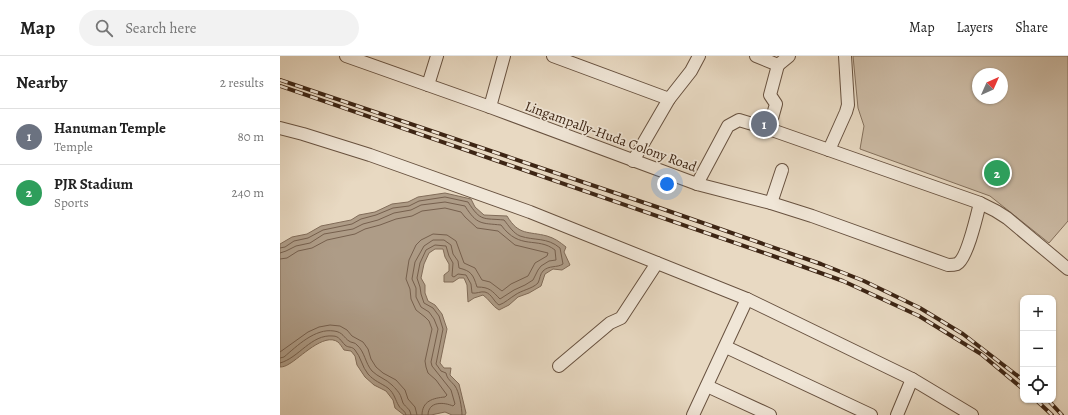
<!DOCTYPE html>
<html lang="en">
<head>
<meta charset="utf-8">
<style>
	body { margin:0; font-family:Alegreya,serif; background:#f2f2f2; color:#222 }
	.controls { position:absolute; right:12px; bottom:12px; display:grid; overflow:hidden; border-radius:8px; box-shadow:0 1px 3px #0004 }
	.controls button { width:36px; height:36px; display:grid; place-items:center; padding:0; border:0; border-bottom:1px solid #e0e0e0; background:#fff; color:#222; font:20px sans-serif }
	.compass { position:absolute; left:692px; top:12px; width:36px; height:36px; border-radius:50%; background:#fff; box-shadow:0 1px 3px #0004; rotate:45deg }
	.you { position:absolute; left:387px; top:128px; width:14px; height:14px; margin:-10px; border:3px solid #fff; border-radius:50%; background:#1a73e8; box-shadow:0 0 0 6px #1a73e833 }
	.badge { display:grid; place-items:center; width:26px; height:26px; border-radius:50%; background:#0b8043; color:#fff; font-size:13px; font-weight:700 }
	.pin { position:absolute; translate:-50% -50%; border:2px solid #fff; box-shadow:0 1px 4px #0006 }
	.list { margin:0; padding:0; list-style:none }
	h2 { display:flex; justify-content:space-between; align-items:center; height:52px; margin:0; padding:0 16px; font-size:17px }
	h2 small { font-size:13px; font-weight:400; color:#767676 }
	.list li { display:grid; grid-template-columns:26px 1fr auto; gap:12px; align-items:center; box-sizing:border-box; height:56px; padding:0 16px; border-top:1px solid #e0e0e0 }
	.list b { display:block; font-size:15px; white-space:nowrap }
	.list p { margin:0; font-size:13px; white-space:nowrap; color:#767676 }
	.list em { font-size:13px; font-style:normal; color:#767676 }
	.icon { flex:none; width:22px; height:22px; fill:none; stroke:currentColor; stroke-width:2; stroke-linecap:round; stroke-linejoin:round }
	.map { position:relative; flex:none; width:788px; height:359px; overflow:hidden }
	header { display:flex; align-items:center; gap:24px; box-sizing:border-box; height:56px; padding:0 20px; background:#fff; border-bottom:1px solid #e0e0e0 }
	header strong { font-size:19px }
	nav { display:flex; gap:22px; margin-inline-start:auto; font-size:14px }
	.search { width:280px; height:36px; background:#f2f2f2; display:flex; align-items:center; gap:10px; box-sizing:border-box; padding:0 14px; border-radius:22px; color:#767676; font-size:15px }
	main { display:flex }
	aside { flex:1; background:#fff }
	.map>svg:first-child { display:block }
	.green { fill:#cbbaa4; stroke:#84705c; fill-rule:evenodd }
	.water { fill:#ae9c87; stroke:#816c59 }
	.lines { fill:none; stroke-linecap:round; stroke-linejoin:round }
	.shore { stroke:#76604e; stroke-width:1 }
	.minor-casing { stroke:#685240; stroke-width:14 }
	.minor { stroke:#f0e6d7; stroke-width:12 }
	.rail-casing { stroke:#3d2514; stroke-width:4 }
	.rail { stroke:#f0e6d7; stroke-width:2.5; stroke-dasharray:8; stroke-linecap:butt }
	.labels { text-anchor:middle; stroke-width:3.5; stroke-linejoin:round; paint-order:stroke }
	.street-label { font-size:14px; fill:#3d2514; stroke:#f0e6d7 }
</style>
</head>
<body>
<header>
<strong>Map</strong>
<div class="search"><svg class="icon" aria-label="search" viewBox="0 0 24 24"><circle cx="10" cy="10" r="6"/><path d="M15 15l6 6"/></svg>Search here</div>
<nav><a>Map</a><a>Layers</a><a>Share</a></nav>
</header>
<main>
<aside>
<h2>Nearby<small>2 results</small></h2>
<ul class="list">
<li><span class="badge" style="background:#6b7280">1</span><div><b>Hanuman Temple</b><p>Temple</p></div><em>80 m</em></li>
<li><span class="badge" style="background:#2e9e5b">2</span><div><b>PJR Stadium</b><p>Sports</p></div><em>240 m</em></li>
</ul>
</aside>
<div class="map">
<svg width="788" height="359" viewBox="0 0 788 359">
	<rect width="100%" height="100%" fill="#e8d9c2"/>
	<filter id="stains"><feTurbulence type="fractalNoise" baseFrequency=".005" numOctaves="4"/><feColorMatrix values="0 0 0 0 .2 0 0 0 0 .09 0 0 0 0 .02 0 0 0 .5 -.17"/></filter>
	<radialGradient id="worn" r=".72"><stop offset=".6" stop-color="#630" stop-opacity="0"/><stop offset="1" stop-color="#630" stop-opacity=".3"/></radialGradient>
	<path class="green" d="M573,0h215v165l-19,22 -59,-47 -130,-47 4,-23 -6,-18zM698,18h24v24h-24z"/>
	<path class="water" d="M165,137l26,6 4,8 9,8 23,1c12,20 21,15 40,20 7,2 13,6 19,11l-2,5 6,13 -8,5 -9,-1 -8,5 -4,12 -12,7 -11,4 -9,8 -10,5c-7,-4 -9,-10 -16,-15l-9,3 -6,4 -1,-17 -3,-7h-5l-6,4h-9v-7l5,-4v-7l-4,-7 -2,-8h-8l-6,4 -5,11 -3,14 4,7v8l3,8 7,4 7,9 5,15 -7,34 4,5h7l-1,7 9,9 7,29 -1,2h-13l-7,-3 -14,3h-27l-9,-7 -2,-8 -7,-9 -12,-6 -9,-8 -8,-12 -2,-9 -4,-5 -7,-1c-2,-3 -4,-6 -6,-8 -14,-10 -38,16 -49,22 -3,2 -6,3 -9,3v-123l12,-7 15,-3 14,-8 30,-6 8,-5 16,-3 17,-8 16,-2 10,-5z"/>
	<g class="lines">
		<g class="shore">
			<path d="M0,192l5,-1 9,-6 14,-3 15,-8 29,-6 9,-5 15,-4 17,-7 16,-2 10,-5 26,-4 23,5c13,20 15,16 36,18 5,6 9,13 16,16 15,5 27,1 40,12l3,16c-6,4 -14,1 -20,7 -3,3 -3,8 -5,12 -6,6 -16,7 -23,12 -5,3 -10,8 -16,10 -5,-3 -7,-11 -14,-13 -4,-1 -9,2 -13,1l-1,-9 -5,-9 -8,-1 -4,3 -2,-1 1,-13 -4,-7 -3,-10 -11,-1 -9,5 -6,13 -3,15 3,9 1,7 3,9 9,5 6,8 4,13 -7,35 5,7 5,2c1,6 5,8 9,13 4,5 7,22 7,29"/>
			<path d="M0,197l6,-2 10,-5 14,-3 14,-9 29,-5 10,-5 15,-4 16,-7 17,-3 10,-5 24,-3 20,4c12,19 16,17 36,19 19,26 36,11 54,25l1,10 -7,1 -8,5 -3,4 -5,10 -8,5 -11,5 -14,9c-8,-8 -10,-12 -23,-12 -4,-13 -6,-16 -18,-19l-1,-7 -5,-7 -2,-9 -7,-5h-11l-9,6 -9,16 -3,17 4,9v9l5,10 8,5 5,7 4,10 -7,33 1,4 19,24 4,14 -2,2c-9,-4 -25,-5 -25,9"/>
			<path d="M0,203l7,-1 11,-7 14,-3 15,-8 28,-6 10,-5 15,-4 16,-6 16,-3 10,-5 23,-3 16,4 4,5 12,11 21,3 17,14 33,8 -1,3 -12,7 -7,13 -17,8 -9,7 -12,-9 -8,-2 -7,-12 -11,-5 -8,-22 -9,-6 -14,-1 -12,6 -5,5 -7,15 -3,19 4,10 1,10 5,11 9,7 4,4 3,8 -7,32 1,6 2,6 8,7 11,15 -2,2c-12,1 -23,4 -23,18"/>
			<polyline points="0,296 28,276 39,271 50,269 60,270 67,274 72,280 83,286 88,293 91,303 96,311 103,317 116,324 125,334 128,343 135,351 137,359"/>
			<path d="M0,302l4,-1c13,-11 31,-29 50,-26 9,1 10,7 15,10 2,2 6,1 8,4 8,7 8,18 15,26 6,6 14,8 20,14 3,3 8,8 9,12 1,2 1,4 2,6 3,5 7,5 8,12"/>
			<path d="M0,307c19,-5 31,-29 53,-27 6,0 8,5 12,9 3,3 7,1 10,5 6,7 7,17 13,24 6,7 13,9 20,14 7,6 7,12 11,18 2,4 6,4 7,9"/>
		</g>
		<g class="minor-casing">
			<g id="minor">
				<polyline points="66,0 210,51 417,128 448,70 459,64 489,73 700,147 716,155 727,162 788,213"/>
				<polyline points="273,0 389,43"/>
				<polyline points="476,0 498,9 490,39 496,48 489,73"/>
				<polyline points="498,9 509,0"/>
				<polyline points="148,29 157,0"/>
				<polyline points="210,51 224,0"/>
				<polyline points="0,72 23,78 90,99 250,156 467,243 632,323 692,359"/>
				<polyline points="549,94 566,56 568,49 565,0"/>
				<polyline points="353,105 389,43 411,15 419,0"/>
				<path d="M417,128l74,19 41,13 136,49c3,0 6,0 9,-1 10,-5 20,-49 23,-61"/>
				<polyline points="491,147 502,114"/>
				<polyline points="446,291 591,359"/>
				<polyline points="279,310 330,267 341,262 377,207"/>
				<polyline points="427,330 490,359"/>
				<polyline points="413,359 467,243"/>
				<polyline points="617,359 632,323"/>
			</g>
		</g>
		<use href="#minor" class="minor"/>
		<g class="rail-casing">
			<g id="rail">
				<polyline points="0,24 377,151 541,208 584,225 640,252 683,278 743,324"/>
				<polyline points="0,30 496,201 563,225 639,260 701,298 743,333"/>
				<polyline points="756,344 772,359"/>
				<polyline points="768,344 782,359"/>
			</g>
		</g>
		<use href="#rail" class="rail"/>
	</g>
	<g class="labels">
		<g class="street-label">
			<text transform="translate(331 80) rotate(20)" y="5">Lingampally-Huda Colony Road</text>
		</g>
	</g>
	<rect width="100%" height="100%" filter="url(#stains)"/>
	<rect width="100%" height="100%" fill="url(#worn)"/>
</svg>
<div class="controls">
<button>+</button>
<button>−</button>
<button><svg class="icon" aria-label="locate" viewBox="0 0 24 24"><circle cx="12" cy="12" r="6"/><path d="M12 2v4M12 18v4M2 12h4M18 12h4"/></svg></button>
</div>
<svg class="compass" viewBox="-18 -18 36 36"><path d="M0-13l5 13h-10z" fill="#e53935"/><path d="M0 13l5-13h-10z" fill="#767676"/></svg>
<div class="you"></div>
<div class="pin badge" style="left:484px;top:68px;background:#6b7280">1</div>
<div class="pin badge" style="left:717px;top:117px;background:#2e9e5b">2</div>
</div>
</main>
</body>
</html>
